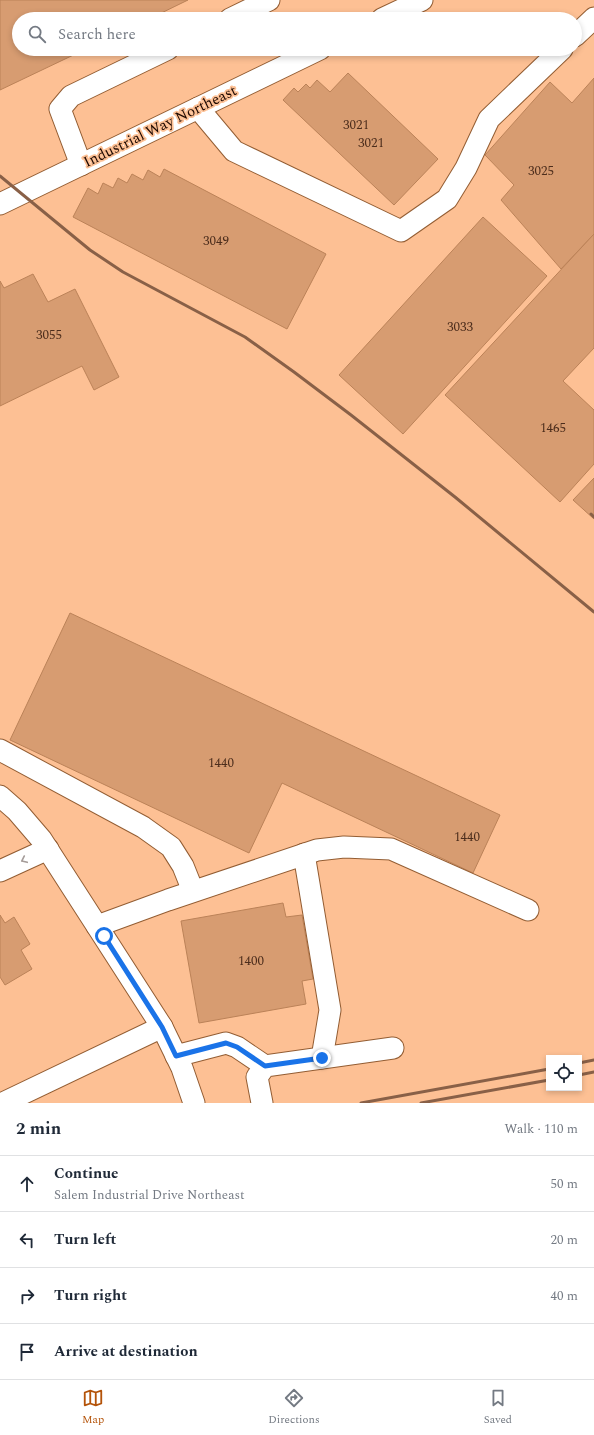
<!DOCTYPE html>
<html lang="en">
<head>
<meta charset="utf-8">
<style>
	body { margin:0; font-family:Spectral,serif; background:#f6f6f7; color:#1f2937 }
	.controls { position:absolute; right:12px; bottom:12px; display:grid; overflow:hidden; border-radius:0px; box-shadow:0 2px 6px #0003 }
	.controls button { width:36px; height:36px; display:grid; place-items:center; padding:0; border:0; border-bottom:1px solid #e0e1e3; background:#fff; color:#1f2937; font:20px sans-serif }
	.stop { position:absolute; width:12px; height:12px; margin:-9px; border:3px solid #1a73e8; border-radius:50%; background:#fff }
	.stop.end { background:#1a73e8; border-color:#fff; box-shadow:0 1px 4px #0008 }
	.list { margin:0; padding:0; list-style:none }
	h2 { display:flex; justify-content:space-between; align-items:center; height:52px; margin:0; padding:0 16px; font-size:17px }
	h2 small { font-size:13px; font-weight:400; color:#747a83 }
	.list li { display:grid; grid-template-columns:26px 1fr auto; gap:12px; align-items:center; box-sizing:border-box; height:56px; padding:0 16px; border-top:1px solid #e0e1e3 }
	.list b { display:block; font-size:15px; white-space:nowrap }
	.list p { margin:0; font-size:13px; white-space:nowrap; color:#747a83 }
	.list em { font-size:13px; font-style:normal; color:#747a83 }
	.icon { flex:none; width:22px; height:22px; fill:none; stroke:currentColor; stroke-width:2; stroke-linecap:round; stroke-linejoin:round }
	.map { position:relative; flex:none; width:594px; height:1103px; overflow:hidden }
	.search { position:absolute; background:#fff; box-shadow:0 2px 6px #0003; left:12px; right:12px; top:12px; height:44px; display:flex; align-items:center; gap:10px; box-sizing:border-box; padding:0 14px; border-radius:22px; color:#747a83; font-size:15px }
	.sheet { height:276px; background:#fff }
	nav { display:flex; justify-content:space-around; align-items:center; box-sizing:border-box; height:56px; border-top:1px solid #e0e1e3; background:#fff; font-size:11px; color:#747a83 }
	nav a { display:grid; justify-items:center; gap:2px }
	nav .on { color:#b45309 }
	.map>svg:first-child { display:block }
	.building { fill:#d79c71; stroke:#bb8258 }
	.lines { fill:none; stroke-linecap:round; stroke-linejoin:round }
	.minor-casing { stroke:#935d33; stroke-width:23 }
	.minor { stroke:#fff; stroke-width:21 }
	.rail { stroke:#896047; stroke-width:3 }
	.oneway { stroke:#a59c99 }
	.route { stroke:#1a73e8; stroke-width:5 }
	.labels { text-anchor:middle; stroke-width:3.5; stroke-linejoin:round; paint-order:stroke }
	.number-label { font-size:13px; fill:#4c2d1c }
	.street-label { font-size:15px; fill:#1d0800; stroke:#fdc094 }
</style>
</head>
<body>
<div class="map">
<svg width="594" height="1103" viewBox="0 0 594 1103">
	<rect width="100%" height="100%" fill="#fdc094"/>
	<g class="building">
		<polygon points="0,0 188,0 149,19 19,19 19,49 86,49 0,90"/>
		<polygon points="348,73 438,159 394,205 283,100 294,88 298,92 306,84 310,88 317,80 330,92"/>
		<polygon points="594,78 594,234 561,269 501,200 514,185 485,155 550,82 572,103"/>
		<polygon points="164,169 326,254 287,329 73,217 88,188 98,194 103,183 113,188 118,178 127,183 132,174 143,180 148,170 160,177"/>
		<polygon points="483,217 547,276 403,434 339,375"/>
		<polygon points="594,234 594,348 563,381 594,410 594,464 560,502 445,395"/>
		<polygon points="33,274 48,302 75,289 119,377 94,390 82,366 0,406 0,281 4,288"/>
		<polygon points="594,478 594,519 573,500"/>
		<polygon points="70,613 500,815 473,873 282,783 249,853 10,740"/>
		<polygon points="283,903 286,917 302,915 313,979 302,981 306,1004 199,1023 181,921"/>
		<polygon points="0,915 5,923 14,917 30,944 21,950 32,969 5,985 0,977"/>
	</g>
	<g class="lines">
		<g class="minor-casing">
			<g id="minor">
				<polyline points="230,19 269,0"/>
				<polyline points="382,19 422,0"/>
				<polyline points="575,36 594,18"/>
				<polyline points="198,108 234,151 401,231 447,199 466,168 489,119 562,49"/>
				<polyline points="81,165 60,109 71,96 168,49"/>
				<polyline points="0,204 320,49"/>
				<polyline points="0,750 143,827 171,847 183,866 193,891"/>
				<polyline points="0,796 17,811 41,839 162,1027 182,1068 194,1103"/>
				<polyline points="304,854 330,1010 322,1058"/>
				<polyline points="0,871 48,849"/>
				<polyline points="97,926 168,900 317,850 344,847 391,849 528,910"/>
				<polyline points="176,1056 226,1043 237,1047 265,1066"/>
				<polyline points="3,1103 162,1027"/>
				<polyline points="262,1103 257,1077 265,1066 393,1048"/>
			</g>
		</g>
		<use href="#minor" class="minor"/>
		<g class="rail">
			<polyline points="0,176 90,250 123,272 245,337 294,372 351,415 455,497 594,612"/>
			<polyline points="591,514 594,517"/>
			<polyline points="579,1063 594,1060"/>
			<polyline points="579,1075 594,1072"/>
			<polyline points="361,1103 549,1069"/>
			<polyline points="421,1103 549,1080"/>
		</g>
	</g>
	<defs><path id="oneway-chevron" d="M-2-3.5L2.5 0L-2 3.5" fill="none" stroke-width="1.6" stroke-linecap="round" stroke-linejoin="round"/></defs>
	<use class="oneway" href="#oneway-chevron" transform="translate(24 860) rotate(155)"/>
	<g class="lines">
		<polyline class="route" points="104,936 162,1027 176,1056 226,1043 237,1047 265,1066 322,1058"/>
	</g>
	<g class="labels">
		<g class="number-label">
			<text x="356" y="129">3021</text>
			<text x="371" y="147">3021</text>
			<text x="541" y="175">3025</text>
			<text x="216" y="245">3049</text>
			<text x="460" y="331">3033</text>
			<text x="49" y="339">3055</text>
			<text x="553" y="432">1465</text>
			<text x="221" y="767">1440</text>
			<text x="467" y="841">1440</text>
			<text x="251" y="965">1400</text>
		</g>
		<g class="street-label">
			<text transform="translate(160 126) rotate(-26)" y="5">Industrial Way Northeast</text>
		</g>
	</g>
</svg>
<div class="controls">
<button><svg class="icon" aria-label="locate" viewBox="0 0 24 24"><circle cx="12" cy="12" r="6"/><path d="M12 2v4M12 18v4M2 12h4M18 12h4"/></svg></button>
</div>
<div class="stop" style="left:104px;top:936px"></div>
<div class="stop end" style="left:322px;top:1058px"></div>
<div class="search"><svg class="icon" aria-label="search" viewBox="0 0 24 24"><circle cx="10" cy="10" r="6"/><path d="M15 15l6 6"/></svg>Search here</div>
</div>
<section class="sheet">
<h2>2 min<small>Walk · 110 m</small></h2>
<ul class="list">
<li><svg class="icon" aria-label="ahead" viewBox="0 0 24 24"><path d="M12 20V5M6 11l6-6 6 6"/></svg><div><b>Continue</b><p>Salem Industrial Drive Northeast</p></div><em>50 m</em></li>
<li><svg class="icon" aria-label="left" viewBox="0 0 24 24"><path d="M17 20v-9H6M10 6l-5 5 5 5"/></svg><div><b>Turn left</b></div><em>20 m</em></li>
<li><svg class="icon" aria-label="right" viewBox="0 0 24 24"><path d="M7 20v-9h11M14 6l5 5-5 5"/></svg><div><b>Turn right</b></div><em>40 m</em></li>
<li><svg class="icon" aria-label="arrive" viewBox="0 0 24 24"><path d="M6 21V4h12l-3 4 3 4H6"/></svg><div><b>Arrive at destination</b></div></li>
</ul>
</section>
<nav>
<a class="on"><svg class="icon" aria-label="map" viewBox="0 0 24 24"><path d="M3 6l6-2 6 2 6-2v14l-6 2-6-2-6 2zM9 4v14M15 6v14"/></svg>Map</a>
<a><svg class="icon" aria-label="directions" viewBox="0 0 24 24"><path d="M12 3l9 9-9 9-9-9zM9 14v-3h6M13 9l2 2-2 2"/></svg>Directions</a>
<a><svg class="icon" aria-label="saved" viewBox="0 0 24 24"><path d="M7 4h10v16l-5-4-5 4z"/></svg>Saved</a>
</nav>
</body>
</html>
